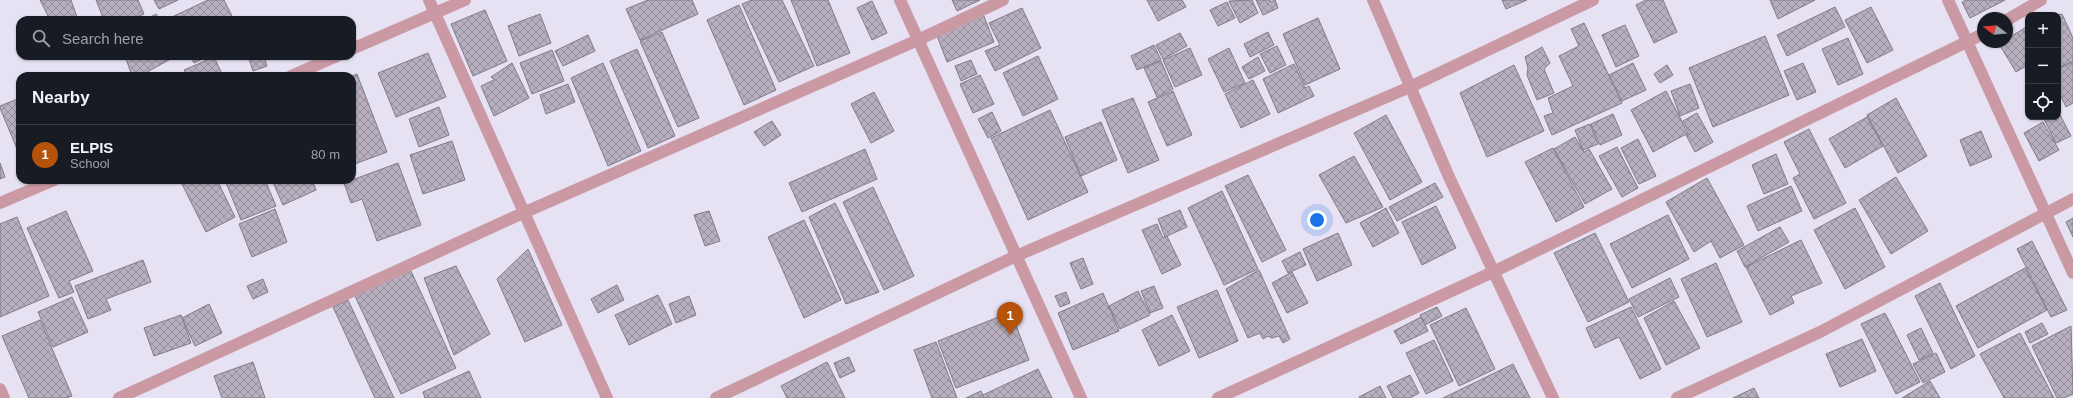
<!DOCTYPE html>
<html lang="en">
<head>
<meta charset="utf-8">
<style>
	body { margin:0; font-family:Helvetica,sans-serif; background:#242831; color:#f1f3f6 }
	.controls { position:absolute; right:12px; top:12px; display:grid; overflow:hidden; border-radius:8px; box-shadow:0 1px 3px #0004 }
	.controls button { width:36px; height:36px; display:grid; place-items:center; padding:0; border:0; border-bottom:1px solid #363941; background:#171b24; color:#f1f3f6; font:20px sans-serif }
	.compass { position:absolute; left:1977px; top:12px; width:36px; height:36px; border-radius:50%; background:#171b24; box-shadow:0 1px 3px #0004; rotate:286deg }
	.you { position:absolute; left:1317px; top:220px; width:14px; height:14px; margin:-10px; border:3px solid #fff; border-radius:50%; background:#1a73e8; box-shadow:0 0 0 6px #1a73e833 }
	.badge { display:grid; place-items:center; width:26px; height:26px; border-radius:50%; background:#b45309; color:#fff; font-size:13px; font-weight:700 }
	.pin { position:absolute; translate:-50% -33px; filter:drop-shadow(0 1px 2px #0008) }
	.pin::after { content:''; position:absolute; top:21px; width:14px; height:12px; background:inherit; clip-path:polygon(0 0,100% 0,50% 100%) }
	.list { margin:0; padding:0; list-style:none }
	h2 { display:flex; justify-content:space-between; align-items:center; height:52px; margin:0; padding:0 16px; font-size:17px }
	h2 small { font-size:13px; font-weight:400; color:#9ea1a6 }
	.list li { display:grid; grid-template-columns:26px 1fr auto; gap:12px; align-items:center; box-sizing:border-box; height:60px; padding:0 16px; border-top:1px solid #363941 }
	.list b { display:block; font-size:15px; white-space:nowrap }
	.list p { margin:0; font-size:13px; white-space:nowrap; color:#9ea1a6 }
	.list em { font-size:13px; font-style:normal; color:#9ea1a6 }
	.icon { flex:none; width:22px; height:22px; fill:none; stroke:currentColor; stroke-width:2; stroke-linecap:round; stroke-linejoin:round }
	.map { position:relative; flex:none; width:2073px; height:398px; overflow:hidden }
	.search { position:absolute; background:#171b24; box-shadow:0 1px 3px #0004; left:16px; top:16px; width:340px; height:44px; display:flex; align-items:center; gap:10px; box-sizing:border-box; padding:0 14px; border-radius:12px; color:#9ea1a6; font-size:15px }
	.panel { position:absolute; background:#171b24; box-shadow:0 1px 3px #0004; left:16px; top:72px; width:340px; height:112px; border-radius:12px }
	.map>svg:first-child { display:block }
	.building { fill:url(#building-cross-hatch); stroke:#817a88 }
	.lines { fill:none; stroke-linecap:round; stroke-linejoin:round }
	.minor { stroke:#ca99a4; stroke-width:12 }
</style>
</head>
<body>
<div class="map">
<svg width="2073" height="398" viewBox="0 0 2073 398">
	<defs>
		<pattern id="building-cross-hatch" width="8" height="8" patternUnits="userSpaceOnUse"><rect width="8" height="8" fill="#b7afbe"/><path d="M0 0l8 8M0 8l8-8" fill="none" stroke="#958f9b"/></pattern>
	</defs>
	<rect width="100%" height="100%" fill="#e6e2f3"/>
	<g class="building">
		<polygon points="40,0 71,0 78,20 50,20"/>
		<polygon points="96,0 138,0 144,14 129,20 104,20"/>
		<polygon points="154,0 178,0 159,9"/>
		<polygon points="208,0 224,0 234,20 173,20 172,17"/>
		<polygon points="648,0 692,0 698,14 640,40 626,9"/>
		<polygon points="752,0 782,0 814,66 779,82 742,4"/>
		<polygon points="791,0 828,0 850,53 817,66"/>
		<polygon points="952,0 980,0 957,11"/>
		<polygon points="1147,0 1182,0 1186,7 1158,21"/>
		<polygon points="1252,0 1258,13 1240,23 1229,1"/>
		<polygon points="1256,0 1270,0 1271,2 1275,0 1278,8 1263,15"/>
		<polygon points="1502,0 1527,0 1506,9"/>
		<polygon points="1646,0 1663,0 1677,32 1654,43 1636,5"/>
		<polygon points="1770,0 1815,0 1778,19"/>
		<polygon points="1966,0 2005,0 1970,18 1962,2"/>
		<polygon points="872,1 887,33 872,40 857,8"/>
		<polygon points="1227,2 1235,18 1218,26 1210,10"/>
		<polygon points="739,5 776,90 744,105 707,20"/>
		<polygon points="1835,7 1845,27 1787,56 1777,35"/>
		<polygon points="1871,7 1893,50 1867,63 1845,20"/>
		<polygon points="1022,8 1041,48 995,71 985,51 1000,45 989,23"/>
		<polygon points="485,10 507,61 473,76 451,24"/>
		<polygon points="156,14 160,20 145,20"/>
		<polygon points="540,14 551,43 519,56 508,26"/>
		<polygon points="983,14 994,42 947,62 936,33"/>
		<polygon points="2062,14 2073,38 2073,61 2058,68 2058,15"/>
		<polygon points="1318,18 1340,69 1305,85 1283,34"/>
		<polygon points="1584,23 1622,103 1552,135 1544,116 1553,113 1548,98 1573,86 1559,56 1579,46 1571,29"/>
		<polygon points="1625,25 1639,56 1616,67 1602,35"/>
		<polygon points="2028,26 2028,65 2016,72 1999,44 2007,42 2007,39"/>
		<polygon points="662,32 699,118 678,127 640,41"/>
		<polygon points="1268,32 1274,45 1250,57 1244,44"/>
		<polygon points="1180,33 1187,46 1163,59 1156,45"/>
		<polygon points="588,35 595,51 563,66 555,51"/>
		<polygon points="1765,36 1789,95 1713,127 1689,68"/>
		<polygon points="1848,38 1863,74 1838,85 1822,49"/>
		<polygon points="1154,45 1161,60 1137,70 1131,56"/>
		<polygon points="1277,46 1286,65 1270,73 1260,54"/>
		<polygon points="1542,47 1550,63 1544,69 1554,93 1537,100 1527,75 1528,68 1525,57"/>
		<polygon points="1190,48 1202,75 1175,87 1163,60"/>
		<polygon points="1229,48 1245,83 1224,92 1208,59"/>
		<polygon points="637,49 675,136 648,148 610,61"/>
		<polygon points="552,50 564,81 532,94 520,63"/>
		<polygon points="428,53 446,97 396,117 378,73"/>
		<polygon points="125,56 176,56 140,76 132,76"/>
		<polygon points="190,56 209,56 194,63"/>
		<polygon points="248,56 264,56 267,66 253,71"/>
		<polygon points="1038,56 1058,99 1023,116 1003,73"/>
		<polygon points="214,57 223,76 187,76 184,70"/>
		<polygon points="1258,57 1265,71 1249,79 1242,67"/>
		<polygon points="971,60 977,74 961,81 955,66"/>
		<polygon points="1161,61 1173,89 1157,97 1144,68"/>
		<polygon points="2073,62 2073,103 2066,107 2058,90 2058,69"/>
		<polygon points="512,63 529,98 494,116 481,86 494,80 491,77"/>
		<polygon points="603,63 641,151 608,166 571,78"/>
		<polygon points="1633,63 1646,90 1622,101 1609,75"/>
		<polygon points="1803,63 1816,92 1797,100 1784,71"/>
		<polygon points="1294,64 1305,88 1309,86 1314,96 1278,113 1263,79"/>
		<polygon points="1514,65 1544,131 1487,157 1460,93"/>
		<polygon points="1667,65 1673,75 1660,83 1654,74"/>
		<polygon points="357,74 387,152 352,165 352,76"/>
		<polygon points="980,75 994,104 973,113 960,84"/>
		<polygon points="1253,80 1270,114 1241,128 1225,94"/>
		<polygon points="568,84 575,102 546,114 540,95"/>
		<polygon points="1690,84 1699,108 1680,116 1671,91"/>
		<polygon points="1173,91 1192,135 1167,146 1148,102"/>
		<polygon points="1666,91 1688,133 1653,152 1631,110"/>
		<polygon points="874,92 894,131 871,143 851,104"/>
		<polygon points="20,98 20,156 0,108 0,106"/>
		<polygon points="1133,98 1159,160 1128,173 1102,110"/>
		<polygon points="1896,98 1927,156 1898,173 1867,115"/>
		<polygon points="439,107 449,135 419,147 409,119"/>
		<polygon points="1050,110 1088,192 1028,220 991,138"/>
		<polygon points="2058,111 2071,136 2056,143 2043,117 2058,117"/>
		<polygon points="992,112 1001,131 988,138 978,119"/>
		<polygon points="1697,113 1713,142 1695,152 1686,135 1690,133 1683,121"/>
		<polygon points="1613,114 1622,135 1600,145 1591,124"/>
		<polygon points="1386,115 1422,182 1390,200 1354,133"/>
		<polygon points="1867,117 1883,146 1845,168 1829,139"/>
		<polygon points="772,121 781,135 764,146 754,132"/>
		<polygon points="1101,122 1117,160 1081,176 1065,137"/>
		<polygon points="2043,122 2059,150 2039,161 2024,133"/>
		<polygon points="1590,124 1598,144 1583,150 1575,130"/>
		<polygon points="1809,129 1846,203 1814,219 1793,178 1800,174 1784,142"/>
		<polygon points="1981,131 1992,157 1970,166 1960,140"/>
		<polygon points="1575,137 1584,152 1589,149 1612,189 1585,204 1554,149"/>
		<polygon points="1638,139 1656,176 1639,184 1621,148"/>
		<polygon points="452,141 465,180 423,194 410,155"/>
		<polygon points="1617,147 1638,188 1622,197 1599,156"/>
		<polygon points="1553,148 1584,207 1556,222 1525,162"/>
		<polygon points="865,149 877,179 802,212 789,183"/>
		<polygon points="1776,154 1788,184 1764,194 1752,165"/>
		<polygon points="1354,156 1383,207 1346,223 1319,175"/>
		<polygon points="0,163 5,177 0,179"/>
		<polygon points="398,163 421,225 377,241 362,199 351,203 344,183"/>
		<polygon points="1248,175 1286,250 1262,262 1225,186"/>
		<polygon points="1896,177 1928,231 1891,254 1859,200"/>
		<polygon points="1707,178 1744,245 1720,258 1711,241 1694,252 1666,202"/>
		<polygon points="180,180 217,180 235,217 206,232"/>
		<polygon points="225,180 265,180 276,206 241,220"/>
		<polygon points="272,180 312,180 316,190 283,205"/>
		<polygon points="1435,183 1443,197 1397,221 1389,207"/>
		<polygon points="1791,186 1802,211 1758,231 1747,206"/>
		<polygon points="873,187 914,276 884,290 843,202"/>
		<polygon points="1222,191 1258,269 1224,285 1188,208"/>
		<polygon points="835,203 879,292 846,304 809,217"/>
		<polygon points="1436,206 1456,248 1422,265 1402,222"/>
		<polygon points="1386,208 1399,233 1373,247 1360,223"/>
		<polygon points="1855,208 1885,267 1845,289 1814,230"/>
		<polygon points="275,209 287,242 252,257 239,224"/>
		<polygon points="1180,210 1187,227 1165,237 1158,219"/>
		<polygon points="66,211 93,271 69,281 74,292 59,298 27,228"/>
		<polygon points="709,211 720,241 705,246 694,215"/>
		<polygon points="1668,215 1689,259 1632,288 1610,244"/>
		<polygon points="17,217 49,296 0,317 0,224"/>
		<polygon points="2073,218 2073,237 2066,222"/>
		<polygon points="804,220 841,300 804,318 768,237"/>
		<polygon points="1157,224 1163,238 1167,236 1181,265 1162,274 1142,230"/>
		<polygon points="1780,227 1789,242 1745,267 1737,251"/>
		<polygon points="1338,233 1352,265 1317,281 1303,249"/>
		<polygon points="1595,233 1629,302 1588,322 1554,253"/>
		<polygon points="1801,240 1822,283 1791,296 1794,303 1770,315 1746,267"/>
		<polygon points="2032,241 2067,310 2051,317 2017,249"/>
		<polygon points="528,249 562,325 525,342 497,279"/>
		<polygon points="1300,252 1306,265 1288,273 1282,261"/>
		<polygon points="1083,258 1093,284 1081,289 1070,263"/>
		<polygon points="143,260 151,282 106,299 111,310 88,319 75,286"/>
		<polygon points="1716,263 1742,322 1707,337 1681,279"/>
		<polygon points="456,266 490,334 454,355 424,278"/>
		<polygon points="2025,268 2047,310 1978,348 1956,306"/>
		<polygon points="410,269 456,368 401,394 355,296"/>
		<polygon points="1259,270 1290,339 1283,343 1279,336 1272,338 1268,336 1263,339 1260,333 1248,338 1226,289"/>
		<polygon points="1292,272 1308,303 1287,313 1272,283"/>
		<polygon points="1670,278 1679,297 1638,317 1629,299"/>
		<polygon points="263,279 268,292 253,299 247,286"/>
		<polygon points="1940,283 1975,356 1951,369 1915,296"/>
		<polygon points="617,285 624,300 598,313 591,299"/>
		<polygon points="1154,286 1163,308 1150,313 1141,291"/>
		<polygon points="1217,290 1238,341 1199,358 1177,307"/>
		<polygon points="1138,291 1150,315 1120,329 1109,306"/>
		<polygon points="1066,292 1070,303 1060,307 1055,296"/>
		<polygon points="1103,293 1119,331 1073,350 1058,313"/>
		<polygon points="658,295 672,324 629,345 615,315"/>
		<polygon points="689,296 696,315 676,323 669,304"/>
		<polygon points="72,297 88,332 53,347 38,312"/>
		<polygon points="348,300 394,398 375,398 333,307"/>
		<polygon points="1674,301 1700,348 1666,365 1644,318"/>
		<polygon points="209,304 222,333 195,346 182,318"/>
		<polygon points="1437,307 1442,316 1425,325 1420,315"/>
		<polygon points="1631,307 1661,369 1640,379 1619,337 1595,348 1586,328"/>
		<polygon points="1466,308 1495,369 1459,386 1430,325"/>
		<polygon points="1011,312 1029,360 956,388 938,341"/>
		<polygon points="1885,313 1920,382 1896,394 1861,324"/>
		<polygon points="181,315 191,343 154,356 144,328"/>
		<polygon points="1172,315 1190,351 1159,366 1142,330"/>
		<polygon points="1421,317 1428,331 1401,344 1394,331"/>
		<polygon points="40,320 72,396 66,398 29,398 2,336"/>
		<polygon points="2042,323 2048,334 2030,343 2025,332"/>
		<polygon points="2071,326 2073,394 2064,398 2057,398 2032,346"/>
		<polygon points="1921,328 1933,353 1919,360 1907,335"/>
		<polygon points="2020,333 2054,398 2004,398 1980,354"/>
		<polygon points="1862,339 1876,371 1840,387 1826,354"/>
		<polygon points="1434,340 1453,381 1426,394 1406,353"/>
		<polygon points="936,342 957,398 932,398 914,350"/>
		<polygon points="1936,353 1945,372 1923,383 1913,364"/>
		<polygon points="849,357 855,371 840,378 834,363"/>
		<polygon points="253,362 265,398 222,398 214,376"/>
		<polygon points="827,362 845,398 787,398 781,386"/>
		<polygon points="1513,364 1530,398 1443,398"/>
		<polygon points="1038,369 1052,398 984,398 983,395"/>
		<polygon points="469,371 481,398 425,398 423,392"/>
		<polygon points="1410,375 1419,393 1410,398 1393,398 1387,386"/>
		<polygon points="1930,381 1940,398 1902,398"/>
		<polygon points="1380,386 1386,398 1360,398 1359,397"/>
		<polygon points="1754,388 1759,398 1733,398"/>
		<polygon points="981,391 984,398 966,398"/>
	</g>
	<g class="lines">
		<g class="minor">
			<polyline points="429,0 607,398"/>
			<polyline points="900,0 1081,398"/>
			<polyline points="1373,0 1449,177 1553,398"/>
			<polyline points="1948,0 2073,273"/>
			<polyline points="2007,20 2041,0"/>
			<polyline points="352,49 465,0"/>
			<polyline points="291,76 337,56"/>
			<polyline points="0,203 54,180"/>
			<polyline points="0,389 4,398"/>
			<polyline points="119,398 523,213 918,40 1003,0"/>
			<polyline points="716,398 1016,256 1410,87 1593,0"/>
			<polyline points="1218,398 1493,272 1983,34"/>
			<polyline points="1677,398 1820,332 2073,199"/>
		</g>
	</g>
</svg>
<div class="controls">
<button>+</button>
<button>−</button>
<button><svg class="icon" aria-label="locate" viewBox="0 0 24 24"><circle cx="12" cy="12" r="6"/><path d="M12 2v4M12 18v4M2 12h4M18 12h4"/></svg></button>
</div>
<svg class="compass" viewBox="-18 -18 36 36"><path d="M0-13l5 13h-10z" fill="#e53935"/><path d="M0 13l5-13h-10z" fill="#9ea1a6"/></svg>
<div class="you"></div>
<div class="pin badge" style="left:1010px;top:335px">1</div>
<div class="search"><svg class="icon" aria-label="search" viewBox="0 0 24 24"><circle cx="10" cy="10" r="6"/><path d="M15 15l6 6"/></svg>Search here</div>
<section class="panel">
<h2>Nearby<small></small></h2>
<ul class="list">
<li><span class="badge">1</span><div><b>ELPIS</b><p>School</p></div><em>80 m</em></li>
</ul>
</section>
</div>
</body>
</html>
